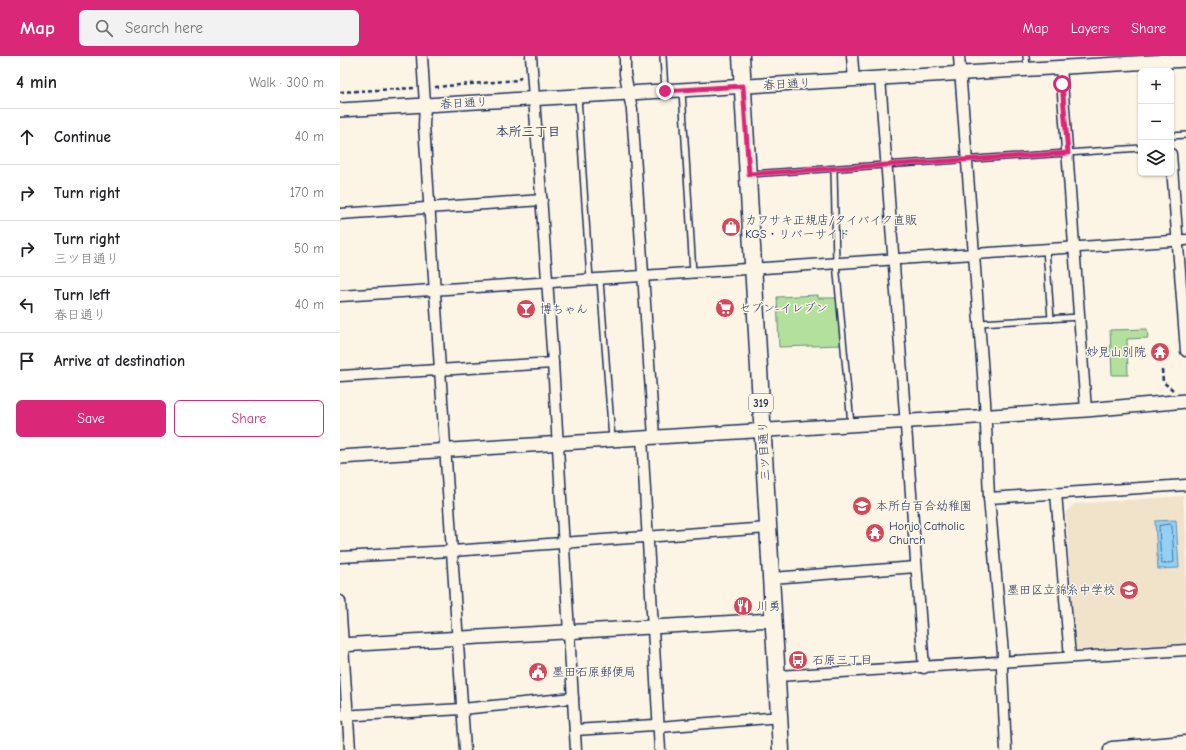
<!DOCTYPE html>
<html lang="en">
<head>
<meta charset="utf-8">
<style>
	body { margin:0; font-family:"Comic Neue","Klee One",sans-serif; background:#f2f2f2; color:#202124 }
	.controls { position:absolute; right:12px; top:12px; display:grid; overflow:hidden; border-radius:6px; box-shadow:0 1px 3px #0004 }
	.controls button { width:36px; height:36px; display:grid; place-items:center; padding:0; border:0; border-bottom:1px solid #e0e0e0; background:#fff; color:#202124; font:20px sans-serif }
	.stop { position:absolute; width:12px; height:12px; margin:-9px; border:3px solid #db2777; border-radius:50%; background:#fff }
	.stop.end { background:#db2777; border-color:#fff; box-shadow:0 1px 4px #0008 }
	.list { margin:0; padding:0; list-style:none }
	h2 { display:flex; justify-content:space-between; align-items:center; height:52px; margin:0; padding:0 16px; font-size:17px }
	h2 small { font-size:13px; font-weight:400; color:#757577 }
	.list li { display:grid; grid-template-columns:26px 1fr auto; gap:12px; align-items:center; box-sizing:border-box; height:56px; padding:0 16px; border-top:1px solid #e0e0e0 }
	.list b { display:block; font-size:15px; white-space:nowrap }
	.list p { margin:0; font-size:13px; white-space:nowrap; color:#757577 }
	.list em { font-size:13px; font-style:normal; color:#757577 }
	.actions { display:flex; gap:8px; padding:12px 16px }
	.actions a { flex:1; padding:9px 0; border:1px solid #db2777; border-radius:6px; text-align:center; font-size:14px; color:#db2777 }
	.actions .main { background:#db2777; color:#fff }
	.icon { flex:none; width:22px; height:22px; fill:none; stroke:currentColor; stroke-width:2; stroke-linecap:round; stroke-linejoin:round }
	.map { position:relative; flex:none; width:846px; height:694px; overflow:hidden }
	header { display:flex; align-items:center; gap:24px; box-sizing:border-box; height:56px; padding:0 20px; background:#db2777; color:#fff }
	header strong { font-size:19px }
	nav { display:flex; gap:22px; margin-inline-start:auto; font-size:14px }
	.search { width:280px; height:36px; background:#f2f2f2; display:flex; align-items:center; gap:10px; box-sizing:border-box; padding:0 14px; border-radius:6px; color:#757577; font-size:15px }
	main { display:flex }
	aside { flex:1; background:#fff }
	.map>svg:first-child { display:block }
	.built { fill:#f1e2ca }
	.green { fill:#b4e09e; stroke:#68887e }
	.water { fill:#94d0f4; stroke:#6490b8 }
	.lines { fill:none; stroke-linecap:round; stroke-linejoin:round }
	.shore { stroke:#4b6f9a; stroke-width:1 }
	.service-casing { stroke:#1b2f5e; stroke-width:8 }
	.minor-casing { stroke:#1b2f5e; stroke-width:13 }
	.tertiary-casing { stroke:#1b2f5e; stroke-width:16 }
	.primary-casing { stroke:#1b2f5e; stroke-width:19 }
	.path { stroke:#1b2f5e; stroke-width:2.5; stroke-dasharray:4 3; stroke-linecap:butt }
	.service { stroke:#fcf5e5; stroke-width:5 }
	.minor { stroke:#fcf5e5; stroke-width:10 }
	.tertiary { stroke:#fcf5e5; stroke-width:13 }
	.primary { stroke:#fcf5e5; stroke-width:16 }
	.route { stroke:#db2777; stroke-width:5 }
	.labels { text-anchor:middle; stroke-width:3; stroke-linejoin:round; paint-order:stroke }
	.shield { fill:#fcf5e5; stroke:#5e6a86; stroke-width:1 }
	.shield-label { font-size:11px; font-weight:bold; fill:#1b2f5e }
	.street-label { font-size:12px; fill:#1b2f5e; stroke:#fcf5e5 }
	.poi-label { font-size:12px; fill:#1b2f5e; stroke:#fcf5e5; text-anchor:start }
	.neighbourhood-label { font-size:13px; font-weight:bold; fill:#1b2f5e; stroke:#fcf5e5 }
</style>
</head>
<body>
<header>
<strong>Map</strong>
<div class="search"><svg class="icon" aria-label="search" viewBox="0 0 24 24"><circle cx="10" cy="10" r="6"/><path d="M15 15l6 6"/></svg>Search here</div>
<nav><a>Map</a><a>Layers</a><a>Share</a></nav>
</header>
<main>
<aside>
<h2>4 min<small>Walk · 300 m</small></h2>
<ul class="list">
<li><svg class="icon" aria-label="ahead" viewBox="0 0 24 24"><path d="M12 20V5M6 11l6-6 6 6"/></svg><div><b>Continue</b></div><em>40 m</em></li>
<li><svg class="icon" aria-label="right" viewBox="0 0 24 24"><path d="M7 20v-9h11M14 6l5 5-5 5"/></svg><div><b>Turn right</b></div><em>170 m</em></li>
<li><svg class="icon" aria-label="right" viewBox="0 0 24 24"><path d="M7 20v-9h11M14 6l5 5-5 5"/></svg><div><b>Turn right</b><p>三ツ目通り</p></div><em>50 m</em></li>
<li><svg class="icon" aria-label="left" viewBox="0 0 24 24"><path d="M17 20v-9H6M10 6l-5 5 5 5"/></svg><div><b>Turn left</b><p>春日通り</p></div><em>40 m</em></li>
<li><svg class="icon" aria-label="arrive" viewBox="0 0 24 24"><path d="M6 21V4h12l-3 4 3 4H6"/></svg><div><b>Arrive at destination</b></div></li>
</ul>
<div class="actions"><a class="main">Save</a><a>Share</a></div>
</aside>
<div class="map">
<svg width="846" height="694" viewBox="0 0 846 694">
	<rect width="100%" height="100%" fill="#fcf5e5"/>
	<filter id="ink" filterUnits="userSpaceOnUse"><feTurbulence type="fractalNoise" baseFrequency=".025" numOctaves="2"/><feDisplacementMap in="SourceGraphic" scale="8" xChannelSelector="R" yChannelSelector="G"/><feConvolveMatrix kernelMatrix="1 2 1 2 8 2 1 2 1" color-interpolation-filters="sRGB"/></filter>
	<g filter="url(#ink)">
		<polygon class="built" points="843,440 846,481 846,587 735,594 726,456 734,448"/>
		<g class="green">
			<polygon points="478,239 478,242 497,242 501,289 439,291 437,241"/>
			<polygon points="807,273 808,282 787,283 788,319 772,319 770,274"/>
		</g>
		<polygon class="water" points="836,464 839,512 818,513 815,465"/>
		<g class="lines">
			<polygon class="shore" points="830,468 832,470 834,506 823,508 821,507 819,470"/>
			<g class="service-casing">
				<g id="service">
					<polyline points="323,0 325,35"/>
					<polyline points="686,0 687,13"/>
					<polyline points="342,35 353,217"/>
					<polyline points="238,41 250,224"/>
					<polyline points="831,80 846,79"/>
					<polyline points="494,113 496,207 511,368"/>
					<polyline points="410,118 801,92"/>
					<polyline points="706,193 711,263"/>
					<polyline points="260,224 272,383"/>
					<polyline points="639,267 740,261"/>
				</g>
			</g>
			<g class="minor-casing">
				<g id="minor">
					<polyline points="82,0 85,49 84,69 125,694"/>
					<polyline points="191,0 213,307 236,694"/>
					<polyline points="285,0 285,18 292,54 314,381"/>
					<polyline points="512,0 514,24"/>
					<polyline points="619,0 645,345 649,442 663,597 662,613 666,694"/>
					<polyline points="824,0 825,15"/>
					<polyline points="721,11 746,354"/>
					<polyline points="540,22 584,612"/>
					<polyline points="831,98 846,295"/>
					<polyline points="0,158 202,144"/>
					<polyline points="0,240 846,184"/>
					<polyline points="0,320 213,307"/>
					<polyline points="302,382 320,694"/>
					<polyline points="716,437 730,601"/>
					<polyline points="649,442 846,429"/>
					<polyline points="0,501 112,495 428,472"/>
					<polyline points="432,522 576,511"/>
					<polyline points="0,545 10,694"/>
					<polyline points="438,620 846,594"/>
					<polyline points="0,660 122,653 233,642"/>
					<polyline points="235,674 314,669 319,671 440,661"/>
				</g>
			</g>
			<g class="tertiary-casing">
				<g id="tertiary">
					<polyline points="0,54 846,4"/>
					<polyline points="0,401 746,354 846,345"/>
					<polyline points="0,589 434,564"/>
				</g>
			</g>
			<g class="primary-casing">
				<g id="primary">
					<polyline points="401,0 441,694"/>
					<polyline points="772,694 846,688"/>
				</g>
			</g>
			<g class="path">
				<polyline points="95,31 178,24 182,20"/>
				<polyline points="0,36 74,32"/>
				<polyline points="822,314 823,326 833,334"/>
			</g>
			<use href="#service" class="service"/>
			<use href="#minor" class="minor"/>
			<use href="#tertiary" class="tertiary"/>
			<use href="#primary" class="primary"/>
		</g>
	</g>
	<g class="lines" filter="url(#ink)">
		<polyline class="route" points="325,35 403,30 409,118 728,97 722,28"/>
	</g>
	<defs>
		<g id="shop-disc" transform="scale(1)"><circle r="9.5" fill="#d1495b" stroke="#fcf5e5"/><path d="M-5-2.5h2.3a2.7 3.5 0 0 1 5.4 0H5L5.5 6h-11ZM-1.5-2.5h3a1.5 2.3 0 0 0-3 0Z" fill="#fff"/></g>
		<g id="supermarket-disc" transform="scale(1)"><circle r="9.5" fill="#d1495b" stroke="#fcf5e5"/><path d="M-6-5.5h2.5l.6 2H6L4.5 2H-2.5L-4.4-4H-6ZM-1.5 3.2a1.3 1.3 0 1 0 .1 0ZM3 3.2a1.3 1.3 0 1 0 .1 0Z" fill="#fff"/></g>
		<g id="bar-disc" transform="scale(1)"><circle r="9.5" fill="#d1495b" stroke="#fcf5e5"/><path d="M-6-5H6L.8 .8V4.5H3.5V6h-7V4.5H-.8V.8Z" fill="#fff"/></g>
		<g id="temple-disc" transform="scale(1)"><circle r="9.5" fill="#d1495b" stroke="#fcf5e5"/><path d="M0-6L5-2H3V0L6.5 2.5H4V6H1.5V3h-3V6H-4V2.5H-6.5L-3 0V-2H-5Z" fill="#fff"/></g>
		<g id="school-disc" transform="scale(1)"><circle r="9.5" fill="#d1495b" stroke="#fcf5e5"/><path d="M0-5L7-2L0 1L-7-2ZM-4 1L0 2.5L4 1V4Q0 6-4 4Z" fill="#fff"/></g>
		<g id="restaurant-disc" transform="scale(1)"><circle r="9.5" fill="#d1495b" stroke="#fcf5e5"/><path d="M-5-6h1v4h1v-4h1v4h1v-4h1v5L-1.5 .5V6h-2V.5L-5-1ZM5-6V6H3V1.5H1.5Q1.5-4 5-6Z" fill="#fff"/></g>
		<g id="bus-disc" transform="scale(1)"><circle r="9.5" fill="#d1495b" stroke="#fcf5e5"/><path d="M-5-6H5V4H4V6H2V4H-2V6H-4V4H-5ZM-3.5-4V0h7V-4ZM-3.5 1.2v1.5H-2V1.2ZM2 1.2v1.5H3.5V1.2Z" fill="#fff"/></g>
		<g id="civic-disc" transform="scale(1)"><circle r="9.5" fill="#d1495b" stroke="#fcf5e5"/><path d="M-.6-6.5H3V-4.5H.6V-3L4-1V1h2V6H-6V1h2V-1L-.6-3ZM-1.2 2.5V6h2.4V2.5Z" fill="#fff"/></g>
	</defs>
	<g fill-rule="evenodd">
		<use href="#shop-disc" x="391" y="171"/>
		<use href="#supermarket-disc" x="385" y="252"/>
		<use href="#bar-disc" x="186" y="253"/>
		<use href="#temple-disc" x="820" y="296"/>
		<use href="#school-disc" x="522" y="450"/>
		<use href="#temple-disc" x="535" y="477"/>
		<use href="#school-disc" x="789" y="534"/>
		<use href="#restaurant-disc" x="403" y="550"/>
		<use href="#bus-disc" x="458" y="604"/>
		<use href="#civic-disc" x="198" y="616"/>
	</g>
	<g class="labels">
		<rect class="shield" x="409" y="338" width="24" height="18" rx="3"/>
		<g class="shield-label">
			<text x="421" y="351">319</text>
		</g>
		<g class="street-label">
			<text transform="translate(447 28) rotate(-3)" y="4">春日通り</text>
			<text transform="translate(124 47) rotate(-3)" y="4">春日通り</text>
			<text transform="translate(424 395) rotate(-93)" y="4">三ツ目通り</text>
		</g>
		<g class="poi-label">
			<text x="405" y="168">カワサキ正規店/タイバイク直販<tspan x="405" dy="14">KGS・リバーサイド</tspan></text>
			<text x="399" y="256">セブン-イレブン</text>
			<text x="200" y="257">博ちゃん</text>
			<text x="806" y="300" text-anchor="end">妙見山別院</text>
			<text x="536" y="454">本所白百合幼稚園</text>
			<text x="549" y="474">Honjo Catholic<tspan x="549" dy="14">Church</tspan></text>
			<text x="775" y="538" text-anchor="end">墨田区立錦糸中学校</text>
			<text x="417" y="554">川勇</text>
			<text x="472" y="608">石原三丁目</text>
			<text x="212" y="620">墨田石原郵便局</text>
		</g>
		<g class="neighbourhood-label">
			<text x="188" y="80">本所三丁目</text>
		</g>
	</g>
</svg>
<div class="controls">
<button>+</button>
<button>−</button>
<button><svg class="icon" aria-label="layers" viewBox="0 0 24 24"><path d="M12 4l9 5-9 5-9-5zM3 14l9 5 9-5"/></svg></button>
</div>
<div class="stop" style="left:722px;top:28px"></div>
<div class="stop end" style="left:325px;top:35px"></div>
</div>
</main>
</body>
</html>
